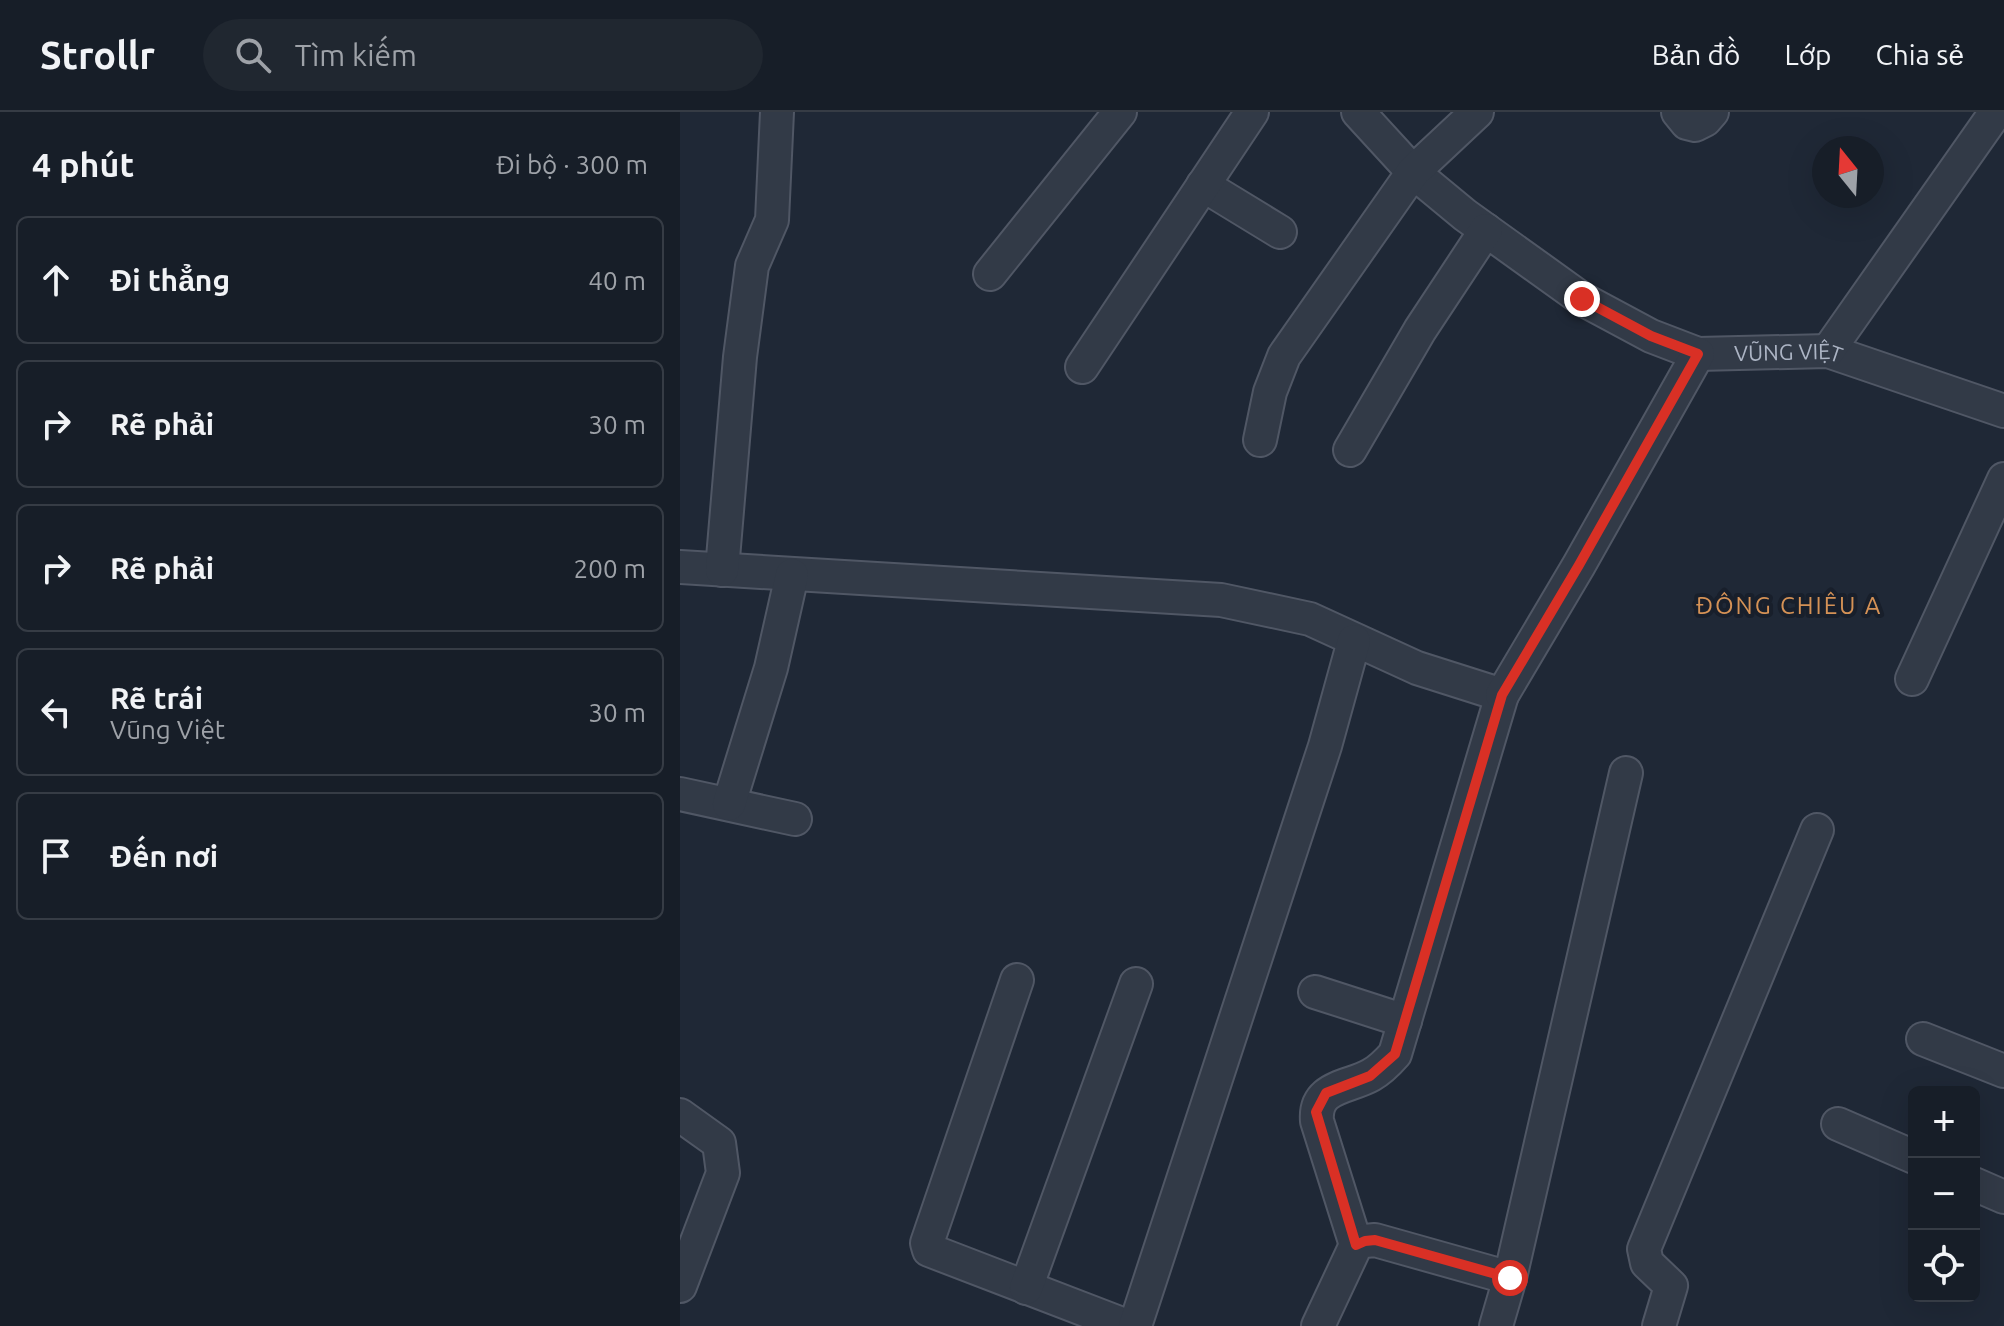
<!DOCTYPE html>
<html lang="vi">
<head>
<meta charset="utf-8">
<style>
	body { margin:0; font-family:Ubuntu,sans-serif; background:#202730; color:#f1f3f6 }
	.controls { position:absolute; right:24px; bottom:24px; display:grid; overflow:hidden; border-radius:12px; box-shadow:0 8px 32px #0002 }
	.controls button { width:72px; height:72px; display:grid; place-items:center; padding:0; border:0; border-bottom:2px solid #363c45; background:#171e28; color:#f1f3f6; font:40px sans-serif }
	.compass { position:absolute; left:1132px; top:24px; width:72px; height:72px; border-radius:50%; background:#171e28; box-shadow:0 8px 32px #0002; rotate:342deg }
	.stop { position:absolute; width:24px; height:24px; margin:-18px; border:6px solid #d93025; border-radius:50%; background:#fff }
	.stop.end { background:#d93025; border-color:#fff; box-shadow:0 2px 8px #0008 }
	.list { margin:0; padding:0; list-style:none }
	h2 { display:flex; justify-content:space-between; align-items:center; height:104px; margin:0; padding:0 32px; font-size:34px }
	h2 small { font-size:26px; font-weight:400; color:#9ea2a8 }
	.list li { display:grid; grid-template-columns:52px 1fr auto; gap:24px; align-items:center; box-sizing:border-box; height:128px; margin:0 16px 16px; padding:0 16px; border:2px solid #363c45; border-radius:12px }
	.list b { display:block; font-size:30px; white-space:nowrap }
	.list p { margin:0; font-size:26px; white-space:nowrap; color:#9ea2a8 }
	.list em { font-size:26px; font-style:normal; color:#9ea2a8 }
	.icon { flex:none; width:44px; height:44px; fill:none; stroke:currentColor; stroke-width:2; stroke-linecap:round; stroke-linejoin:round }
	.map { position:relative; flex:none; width:1324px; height:1214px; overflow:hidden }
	header { display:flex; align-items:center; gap:48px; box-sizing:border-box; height:112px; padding:0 40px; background:#171e28; border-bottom:2px solid #363c45 }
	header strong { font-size:38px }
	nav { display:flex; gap:44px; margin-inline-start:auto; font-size:28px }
	.search { width:560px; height:72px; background:#202730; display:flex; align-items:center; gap:20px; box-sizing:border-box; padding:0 28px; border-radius:44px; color:#9ea2a8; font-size:30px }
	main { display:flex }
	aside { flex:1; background:#171e28 }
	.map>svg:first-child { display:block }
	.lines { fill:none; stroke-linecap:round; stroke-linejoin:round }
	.minor-casing { stroke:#505765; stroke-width:36 }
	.minor { stroke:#323a47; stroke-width:32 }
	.route { stroke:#d93025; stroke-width:10 }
	.labels { text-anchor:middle; stroke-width:8; stroke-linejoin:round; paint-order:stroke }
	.street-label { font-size:22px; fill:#acb4c4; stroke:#181f2b }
	.neighbourhood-label { font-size:24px; letter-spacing:2px; fill:#d59256; stroke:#181f2b }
</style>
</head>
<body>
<header>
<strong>Strollr</strong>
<div class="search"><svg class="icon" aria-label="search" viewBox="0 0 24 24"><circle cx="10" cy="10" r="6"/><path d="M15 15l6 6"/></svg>Tìm kiếm</div>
<nav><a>Bản đồ</a><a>Lớp</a><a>Chia sẻ</a></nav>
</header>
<main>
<aside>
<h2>4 phút<small>Đi bộ · 300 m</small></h2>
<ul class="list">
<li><svg class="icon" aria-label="ahead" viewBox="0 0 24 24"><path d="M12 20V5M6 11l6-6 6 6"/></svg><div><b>Đi thẳng</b></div><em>40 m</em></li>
<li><svg class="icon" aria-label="right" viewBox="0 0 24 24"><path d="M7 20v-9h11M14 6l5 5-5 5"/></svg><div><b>Rẽ phải</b></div><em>30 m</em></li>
<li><svg class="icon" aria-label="right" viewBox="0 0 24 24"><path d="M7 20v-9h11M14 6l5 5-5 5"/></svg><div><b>Rẽ phải</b></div><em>200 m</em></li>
<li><svg class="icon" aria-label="left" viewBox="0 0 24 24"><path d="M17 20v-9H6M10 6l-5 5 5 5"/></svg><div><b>Rẽ trái</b><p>Vũng Việt</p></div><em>30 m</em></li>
<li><svg class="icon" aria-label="arrive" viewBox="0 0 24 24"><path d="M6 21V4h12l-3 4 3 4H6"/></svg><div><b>Đến nơi</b></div></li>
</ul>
</aside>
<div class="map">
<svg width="1324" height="1214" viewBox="0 0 1324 1214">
	<rect width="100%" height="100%" fill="#1f2836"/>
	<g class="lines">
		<g class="minor-casing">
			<g id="minor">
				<path id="s1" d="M678,0l55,60 52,43 117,84 69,37 47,18 130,-3 176,60"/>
				<polyline points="998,0 1007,11 1015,13 1025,8 1032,0"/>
				<polyline points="523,73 600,120"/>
				<polyline points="310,162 440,0"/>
				<polyline points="1148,239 1316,0"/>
				<polyline points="402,255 572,0"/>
				<polyline points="580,328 590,280 604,244 733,60 797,0"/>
				<polyline points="670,338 740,218 806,118"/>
				<path d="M0,455l541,33 89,19 107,49 85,27 -107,359c-7,8 -15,16 -24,21 -23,13 -57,11 -54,46l39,124"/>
				<polyline points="42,458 60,245 72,154 92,108 97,0"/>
				<polyline points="1232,567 1324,367"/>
				<polyline points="822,583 899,453 1018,242"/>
				<polyline points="0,682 115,707"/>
				<polyline points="49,692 91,556 112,463"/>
				<polyline points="337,868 247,1131 249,1138 447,1214"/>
				<polyline points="635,880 725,909"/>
				<polyline points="1243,927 1324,959"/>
				<polyline points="0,1003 39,1031 43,1061 0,1174"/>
				<polyline points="1158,1012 1234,1045"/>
				<polyline points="1294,1072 1324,1085"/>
				<polyline points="346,1176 456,872"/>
				<polyline points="455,1214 645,634 674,529"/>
				<polyline points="638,1214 676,1133 685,1129 695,1128 830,1166"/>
				<polyline points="816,1214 830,1166 946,661"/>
				<polyline points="979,1214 991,1174 967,1151 964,1137 1137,718"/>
			</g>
		</g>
		<use href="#minor" class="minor"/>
	</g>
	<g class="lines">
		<polyline class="route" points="830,1166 695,1128 685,1129 676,1133 636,1000 646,981 690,964 715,942 822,583 899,453 1018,242 971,224 902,187"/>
	</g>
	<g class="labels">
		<g class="street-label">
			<text dy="8" stroke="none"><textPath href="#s1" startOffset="512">VŨNG VIỆT</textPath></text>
		</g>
		<g class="neighbourhood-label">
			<text x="1109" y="502">ĐÔNG CHIÊU A</text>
		</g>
	</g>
</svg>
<div class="controls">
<button>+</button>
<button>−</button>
<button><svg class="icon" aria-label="locate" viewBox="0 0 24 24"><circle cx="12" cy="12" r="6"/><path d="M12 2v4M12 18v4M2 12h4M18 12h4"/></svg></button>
</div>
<svg class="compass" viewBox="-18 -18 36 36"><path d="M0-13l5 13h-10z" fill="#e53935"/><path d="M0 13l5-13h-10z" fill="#9ea2a8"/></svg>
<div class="stop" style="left:830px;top:1166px"></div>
<div class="stop end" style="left:902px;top:187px"></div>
</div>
</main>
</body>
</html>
